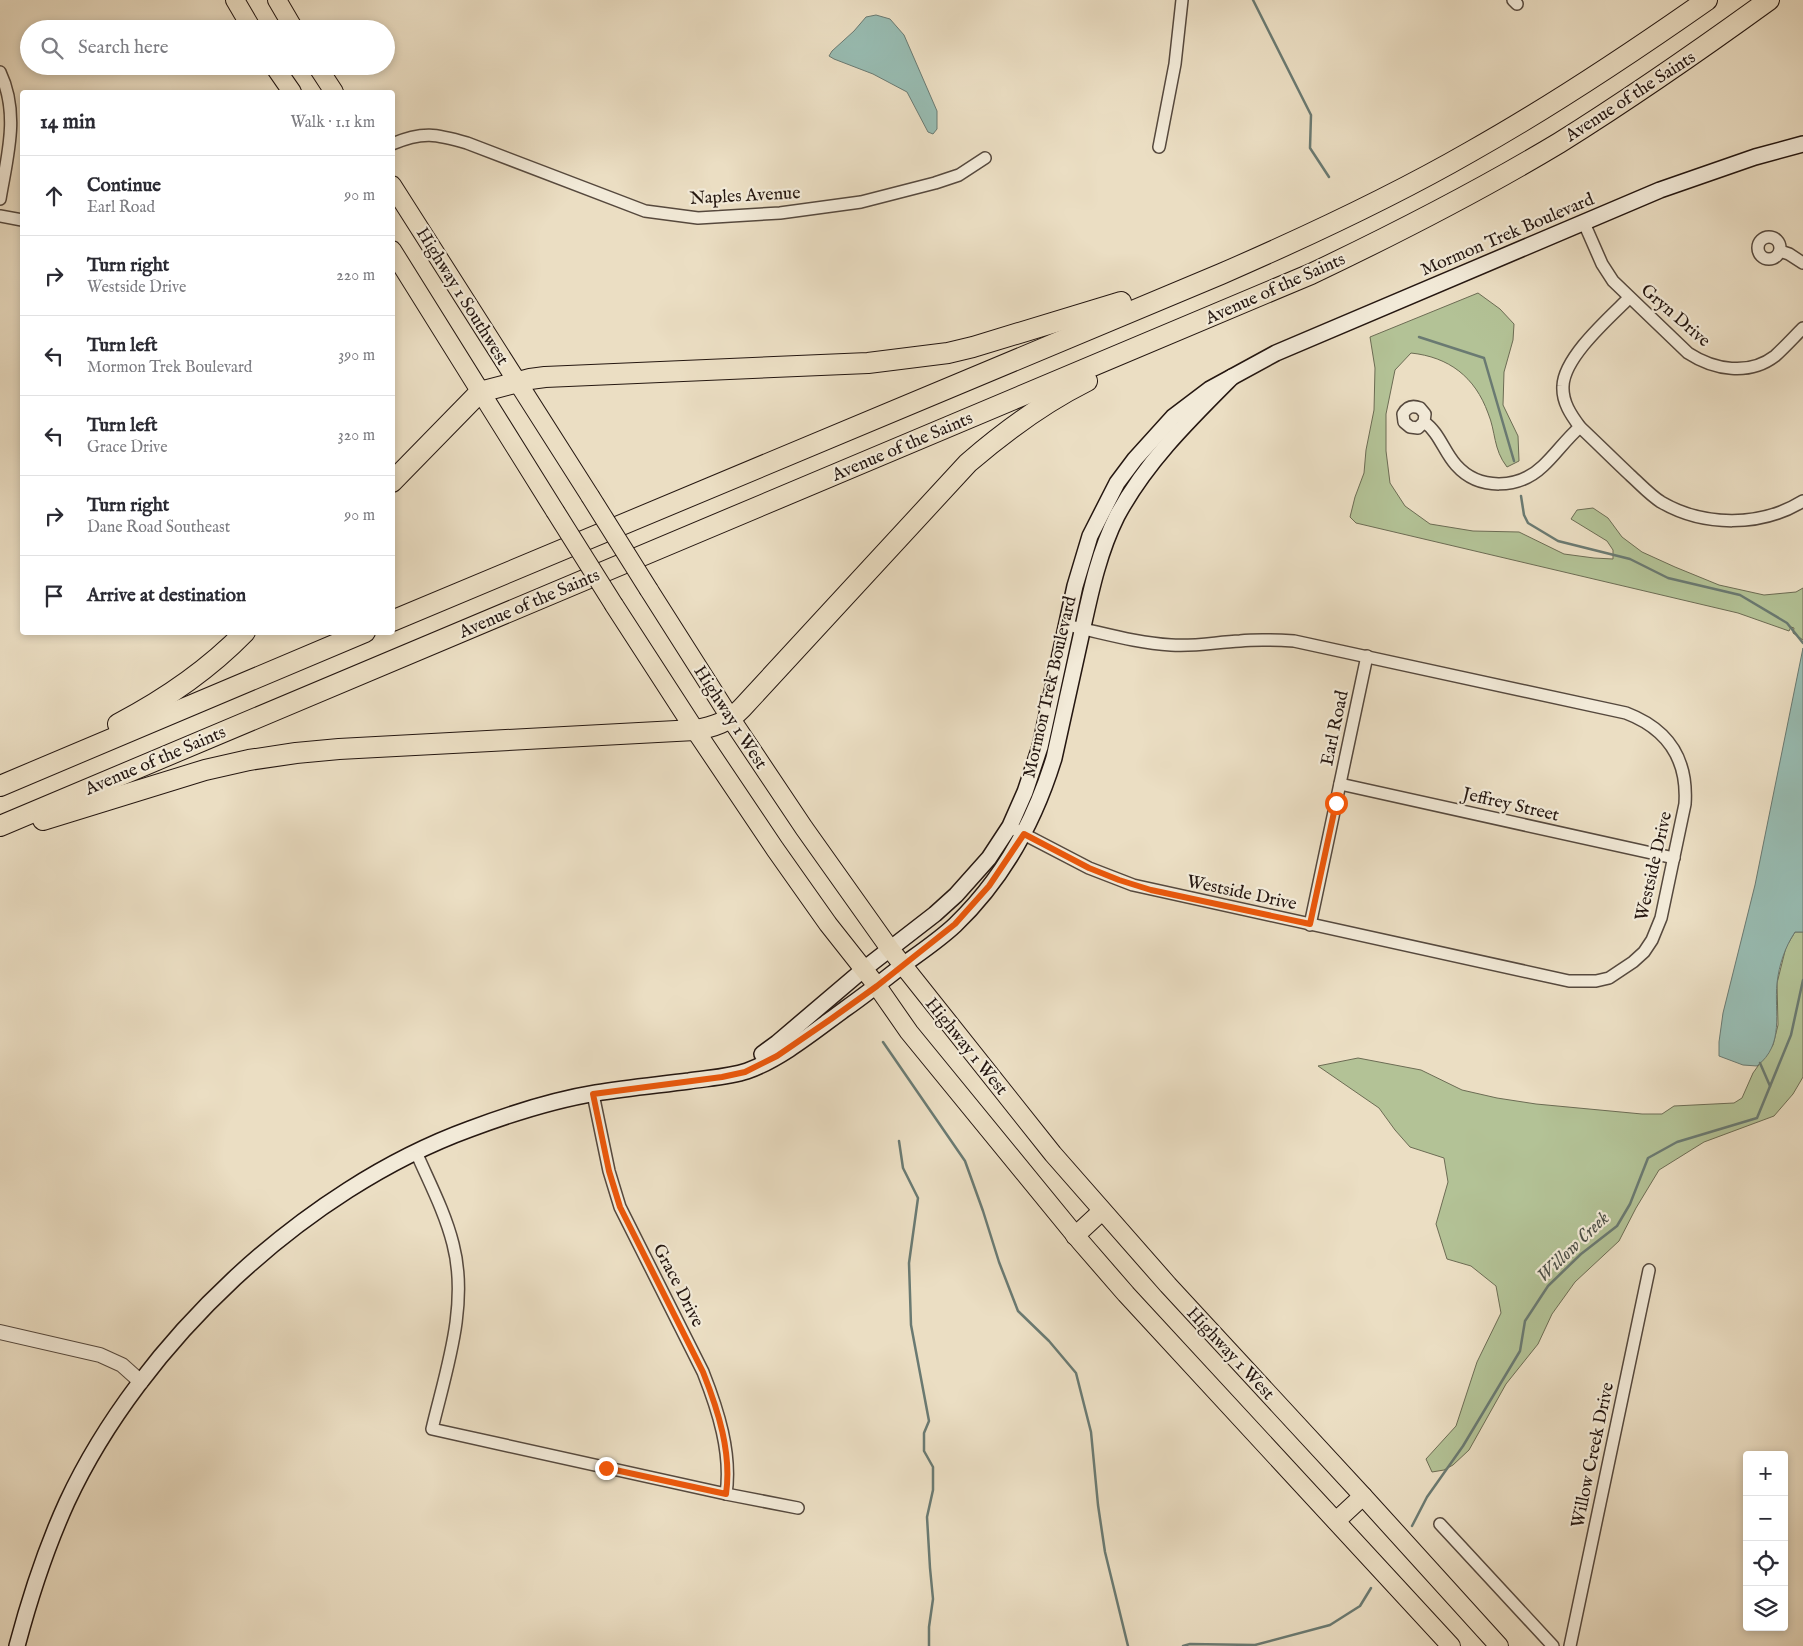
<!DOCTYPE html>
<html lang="en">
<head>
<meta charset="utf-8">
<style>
	body { margin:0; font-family:"IM FELL English",serif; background:#f2f2f3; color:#2b2b33 }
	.controls { position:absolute; right:15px; bottom:15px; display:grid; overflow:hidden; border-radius:5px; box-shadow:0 2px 8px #0003 }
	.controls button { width:45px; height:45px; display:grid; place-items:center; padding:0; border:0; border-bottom:1px solid #e1e1e2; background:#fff; color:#2b2b33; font:25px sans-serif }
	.stop { position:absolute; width:15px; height:15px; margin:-11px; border:4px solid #ea580c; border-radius:50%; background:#fff }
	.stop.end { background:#ea580c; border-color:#fff; box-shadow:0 1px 5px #0008 }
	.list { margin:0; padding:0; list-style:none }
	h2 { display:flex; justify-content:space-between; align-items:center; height:65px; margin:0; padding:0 20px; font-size:21px }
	h2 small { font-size:16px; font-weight:400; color:#7c7c81 }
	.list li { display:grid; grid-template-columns:32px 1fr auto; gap:15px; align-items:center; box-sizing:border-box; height:80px; padding:0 20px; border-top:1px solid #e1e1e2 }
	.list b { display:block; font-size:19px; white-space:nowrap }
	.list p { margin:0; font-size:16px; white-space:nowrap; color:#7c7c81 }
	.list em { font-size:16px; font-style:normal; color:#7c7c81 }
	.icon { flex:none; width:28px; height:28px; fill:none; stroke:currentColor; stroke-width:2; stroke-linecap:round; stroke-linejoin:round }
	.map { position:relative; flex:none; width:1803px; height:1646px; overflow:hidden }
	.search { position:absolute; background:#fff; box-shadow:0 2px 8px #0003; left:20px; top:20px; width:375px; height:55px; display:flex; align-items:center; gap:12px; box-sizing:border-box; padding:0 18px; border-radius:28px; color:#7c7c81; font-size:19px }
	.panel { position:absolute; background:#fff; box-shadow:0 2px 8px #0003; left:20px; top:90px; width:375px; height:545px; border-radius:5px }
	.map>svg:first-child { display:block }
	.green { fill:#b3c296; stroke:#6c6c54 }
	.water { fill:#98bcb2; stroke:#6a7a72 }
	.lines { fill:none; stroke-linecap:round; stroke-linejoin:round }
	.stream { stroke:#6a7a72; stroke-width:2.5 }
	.minor-casing { stroke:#56493e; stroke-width:14 }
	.tertiary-casing { stroke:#56493e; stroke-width:16 }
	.secondary-casing { stroke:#251711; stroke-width:18 }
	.primary-casing { stroke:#251711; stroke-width:20 }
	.motorway-casing { stroke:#251711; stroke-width:22 }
	.minor { stroke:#f2ead8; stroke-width:11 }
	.tertiary { stroke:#f2ead8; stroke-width:14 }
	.secondary { stroke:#f2ead8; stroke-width:15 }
	.primary { stroke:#ebdec3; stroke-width:18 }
	.motorway { stroke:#ebdec3; stroke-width:20 }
	.primary-bridge-casing { stroke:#251711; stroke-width:20; stroke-linecap:butt }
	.primary-bridge { stroke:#ebdec3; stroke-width:18 }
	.route { stroke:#ea580c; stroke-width:6 }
	.labels { text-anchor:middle; stroke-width:4.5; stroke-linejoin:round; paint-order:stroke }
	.street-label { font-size:18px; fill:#251711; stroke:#f2ead8 }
	.water-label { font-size:19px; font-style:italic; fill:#4d5149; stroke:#f2ead8 }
</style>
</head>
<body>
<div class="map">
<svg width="1803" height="1646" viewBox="0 0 1803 1646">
	<rect width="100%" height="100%" fill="#ebdec3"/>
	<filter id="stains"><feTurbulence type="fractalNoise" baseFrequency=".004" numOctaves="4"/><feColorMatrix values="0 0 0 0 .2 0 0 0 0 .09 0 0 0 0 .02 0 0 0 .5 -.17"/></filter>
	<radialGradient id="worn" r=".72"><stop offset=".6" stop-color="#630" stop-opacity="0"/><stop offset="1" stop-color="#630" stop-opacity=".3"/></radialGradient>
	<g class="green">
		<path d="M1478,293l22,16 14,15 -1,16 -9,32 -1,33 15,31 1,25 -12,6c-14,-18 -11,-35 -19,-54 -13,-36 -39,-56 -77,-60l-16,17 -9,44v37l4,32 15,23 25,18 43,7 46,1 45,22 30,4 19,1v-9l-6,-9 -36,-22 6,-9 16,-2 15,10 14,19 20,15 33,15 44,18 45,10 32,-3 7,-4v52l-10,-7 1,-5 -3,-1 -2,4 -51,-18 -382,-90 -6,-6 5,-20 9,-24 2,-23 8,-40 1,-42 -5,-31z"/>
		<polygon points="1795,932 1803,932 1803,1077 1793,1094 1774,1116 1704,1142 1659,1170 1636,1208 1619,1241 1575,1282 1552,1314 1538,1344 1506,1384 1469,1450 1453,1465 1444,1470 1432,1472 1426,1459 1456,1426 1477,1362 1501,1313 1496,1286 1471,1266 1447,1259 1436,1224 1448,1182 1444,1158 1410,1147 1395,1130 1379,1108 1318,1066 1358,1058 1421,1070 1462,1090 1497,1098 1536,1104 1642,1114 1662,1114 1674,1106 1734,1103 1742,1098 1753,1073 1773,1045 1778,1025 1777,983 1786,947"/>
	</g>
	<g class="water">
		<polygon points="876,15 890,19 904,35 937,111 937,129 933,134 928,132 907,92 873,74 834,59 829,56 832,51 854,31 866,17"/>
		<path d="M1803,648v284h-8c-10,15 -16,33 -18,51 -3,30 8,61 -20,83l-14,-1 -24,-9v-14l4,-29 32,-128z"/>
	</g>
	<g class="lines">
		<g class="stream">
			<polyline points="1253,0 1311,115 1310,148 1329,177"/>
			<polyline points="1419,337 1484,358 1514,461"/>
			<polyline points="1521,496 1524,515 1528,523 1558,541 1630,559 1668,578 1740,595 1787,623 1803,643"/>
			<polyline points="883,1042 965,1161 983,1211 999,1262 1018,1311 1049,1341 1076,1373 1091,1432 1098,1505 1105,1552 1128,1646"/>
			<polyline points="1760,1063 1770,1086"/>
			<polyline points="899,1141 903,1168 918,1198 909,1263 911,1325 929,1421 924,1433 924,1451 933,1467 933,1490 927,1517 930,1568 933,1599 929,1627 929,1646"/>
			<polyline points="1412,1526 1427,1497 1463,1446 1520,1351 1525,1321 1548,1286 1581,1254 1617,1226 1630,1204 1648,1158 1677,1142 1757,1118 1791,1035 1803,980"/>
			<polyline points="1183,1646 1190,1644 1255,1645 1330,1625 1360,1606 1371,1588"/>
		</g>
		<g class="minor-casing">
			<g id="minor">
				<polyline points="1513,0 1517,4"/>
				<path d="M0,72c20,42 7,85 0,127"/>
				<path d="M392,144c31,-13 44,-10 75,-1l178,68 53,7 82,-5 81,-11 74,-19 24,-8 26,-17"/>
				<polyline points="1159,147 1175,64 1182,0"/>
				<polyline points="0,216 22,220"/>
				<path d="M1584,223l18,41 11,17 75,72c26,17 61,23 87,3 10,-9 19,-19 28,-28"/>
				<circle cx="1769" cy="248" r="11"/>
				<polyline points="1780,251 1789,254 1803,263"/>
				<path d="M1629,298c-20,20 -65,59 -66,88 -1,16 8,29 17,41 17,16 33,32 50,48 10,9 20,20 31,27 43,25 100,25 142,-1"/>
				<path d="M1424,422l1,-8 -5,-6c-8,-3 -13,-1 -17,6l1,8 6,5 8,1 6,-6c15,10 20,30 32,43 23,26 63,24 87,1 13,-12 23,-27 37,-39"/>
				<polyline points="1340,784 1674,858"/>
				<path d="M1016,830l73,38 44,17 436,96h27l13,-3 24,-16 11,-10 8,-12 9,-22 24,-114c3,-45 -17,-75 -59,-91l-332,-72c-18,-1 -36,-2 -54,0 -23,1 -46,6 -69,4 -33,-2 -64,-11 -96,-18"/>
				<polyline points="1310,925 1367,656"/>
				<path d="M593,1094l16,77 11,36 83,165c15,38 29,81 23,122"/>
				<path d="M416,1152c13,30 29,60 37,92 16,61 -7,126 -21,185l294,65 72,14"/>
				<polyline points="1440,1524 1553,1646"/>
				<polyline points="1570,1646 1649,1270"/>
			</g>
		</g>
		<g class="tertiary-casing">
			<polyline id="tertiary" points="0,1332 100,1355 122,1365 141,1382"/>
		</g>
		<g class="secondary-casing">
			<g id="secondary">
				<polyline points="762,1054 777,1043 864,969 935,914 956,895 989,858 1010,826 1025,792 1040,747 1075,586 1090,536 1117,483 1135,459 1173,417 1210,389 1276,353 1660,190 1755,157 1803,144"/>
				<path d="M17,1646c13,-49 29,-98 50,-144 74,-159 238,-313 403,-373 40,-15 83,-29 126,-36 31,-5 62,-8 93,-12 19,-3 40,-4 58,-10 34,-12 69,-41 98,-62 20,-14 39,-29 58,-44 18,-13 36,-25 52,-40 48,-46 80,-105 99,-167 9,-41 18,-82 27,-122 9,-41 17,-82 36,-120 29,-54 72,-96 115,-139"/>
			</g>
		</g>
		<g class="primary-casing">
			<g id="primary">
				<polyline points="235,0 252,29"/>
				<polyline points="277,0 294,29"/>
				<polyline points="274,66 292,92"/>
				<polyline points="317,66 334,92"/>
				<polyline points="392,185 590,496"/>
				<polyline points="392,250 555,511"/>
				<polyline points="649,590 731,719 804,828 890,949 1053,1154 1168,1285 1363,1496 1499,1646"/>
				<polyline points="614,605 695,730 775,849 828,924 877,986 909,1032 1080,1241 1126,1294 1451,1646"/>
				<polyline points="1075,1236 1102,1211"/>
				<polyline points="1336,1521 1363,1496"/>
			</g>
		</g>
		<g class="motorway-casing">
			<g id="motorway">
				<polyline points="392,482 480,392 530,379 545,377 868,363 948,353 973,347 1121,302"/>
				<path d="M392,621l829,-347c85,-37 169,-76 249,-122 82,-46 160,-98 237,-152"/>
				<path d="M118,724c46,-24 90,-54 127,-92"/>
				<polyline points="0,786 365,632"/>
				<path d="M43,820l162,-50 44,-10 47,-7 43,-4 356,-19c18,-3 34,-8 47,-22l226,-245c37,-32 75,-60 119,-82"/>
				<path d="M0,826l1311,-552c84,-40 168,-83 248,-131 72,-45 141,-93 210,-143"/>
			</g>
		</g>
		<use href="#minor" class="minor"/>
		<use href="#tertiary" class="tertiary"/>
		<use href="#secondary" class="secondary"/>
		<use href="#primary" class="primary"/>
		<use href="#motorway" class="motorway"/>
		<g class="primary-bridge-casing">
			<g id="primary-bridge">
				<polyline points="590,496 649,590"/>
				<polyline points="555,511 614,605"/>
			</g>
		</g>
		<use href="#primary-bridge" class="primary-bridge"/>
	</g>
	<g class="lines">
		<path class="route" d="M606,1468l120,26c6,-41 -8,-84 -23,-122l-83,-165 -11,-36 -16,-77 129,-17 23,-5 32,-16 54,-37 46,-33 78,-62 34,-38 35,-52 65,34 30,12 32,10 159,34 26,-121"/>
	</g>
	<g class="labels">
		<g class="street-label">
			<text transform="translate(1630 96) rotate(-33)" y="6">Avenue of the Saints</text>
			<text transform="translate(745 195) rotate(-3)" y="6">Naples Avenue</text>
			<text transform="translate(1507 234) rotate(-23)" y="6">Mormon Trek Boulevard</text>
			<text transform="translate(1275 288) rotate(-24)" y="6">Avenue of the Saints</text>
			<text transform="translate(463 296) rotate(58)" y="6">Highway 1 Southwest</text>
			<text transform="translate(1676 315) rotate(41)" y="6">Gryn Drive</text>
			<text transform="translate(902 446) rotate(-23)" y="6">Avenue of the Saints</text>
			<text transform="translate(529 603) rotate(-23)" y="6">Avenue of the Saints</text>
			<text transform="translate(1049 687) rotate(-77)" y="6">Mormon Trek Boulevard</text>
			<text transform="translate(731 717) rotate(57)" y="6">Highway 1 West</text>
			<text transform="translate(1334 728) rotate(-78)" y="6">Earl Road</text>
			<text transform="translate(155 760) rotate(-23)" y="6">Avenue of the Saints</text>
			<text transform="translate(1511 804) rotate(13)" y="6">Jeffrey Street</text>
			<text transform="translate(1653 866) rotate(-77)" y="6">Westside Drive</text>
			<text transform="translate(1242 892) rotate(12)" y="6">Westside Drive</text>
			<text transform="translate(967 1046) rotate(51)" y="6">Highway 1 West</text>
			<text transform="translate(679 1285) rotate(63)" y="6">Grace Drive</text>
			<text transform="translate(1231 1353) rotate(47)" y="6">Highway 1 West</text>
			<text transform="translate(1592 1455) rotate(-78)" y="6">Willow Creek Drive</text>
		</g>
		<g class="water-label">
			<text transform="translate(1572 1246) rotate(-44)" y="7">Willow Creek</text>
		</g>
	</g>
	<rect width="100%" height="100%" filter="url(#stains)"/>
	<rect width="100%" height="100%" fill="url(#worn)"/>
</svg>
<div class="controls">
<button>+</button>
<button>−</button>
<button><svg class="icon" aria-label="locate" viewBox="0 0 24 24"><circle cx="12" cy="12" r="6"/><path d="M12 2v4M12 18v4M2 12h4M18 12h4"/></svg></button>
<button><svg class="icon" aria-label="layers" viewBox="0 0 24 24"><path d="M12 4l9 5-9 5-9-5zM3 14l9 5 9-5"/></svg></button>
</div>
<div class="stop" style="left:1336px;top:803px"></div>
<div class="stop end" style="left:606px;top:1468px"></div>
<div class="search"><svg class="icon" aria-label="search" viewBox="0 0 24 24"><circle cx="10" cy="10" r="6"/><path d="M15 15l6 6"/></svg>Search here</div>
<section class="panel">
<h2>14 min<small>Walk · 1.1 km</small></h2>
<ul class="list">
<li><svg class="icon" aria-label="ahead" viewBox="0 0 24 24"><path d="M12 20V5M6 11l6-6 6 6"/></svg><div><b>Continue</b><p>Earl Road</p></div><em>90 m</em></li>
<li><svg class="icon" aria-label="right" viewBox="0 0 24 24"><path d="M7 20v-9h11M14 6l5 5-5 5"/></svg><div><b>Turn right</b><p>Westside Drive</p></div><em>220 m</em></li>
<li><svg class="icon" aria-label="left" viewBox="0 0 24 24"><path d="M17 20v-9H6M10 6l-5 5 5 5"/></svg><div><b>Turn left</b><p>Mormon Trek Boulevard</p></div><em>390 m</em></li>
<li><svg class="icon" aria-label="left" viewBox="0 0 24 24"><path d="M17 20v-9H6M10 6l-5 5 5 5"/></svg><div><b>Turn left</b><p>Grace Drive</p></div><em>320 m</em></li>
<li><svg class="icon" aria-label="right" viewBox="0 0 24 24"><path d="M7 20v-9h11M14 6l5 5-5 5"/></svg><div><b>Turn right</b><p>Dane Road Southeast</p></div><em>90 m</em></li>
<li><svg class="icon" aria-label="arrive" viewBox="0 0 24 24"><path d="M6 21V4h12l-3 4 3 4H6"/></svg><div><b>Arrive at destination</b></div></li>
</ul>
</section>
</div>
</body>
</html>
